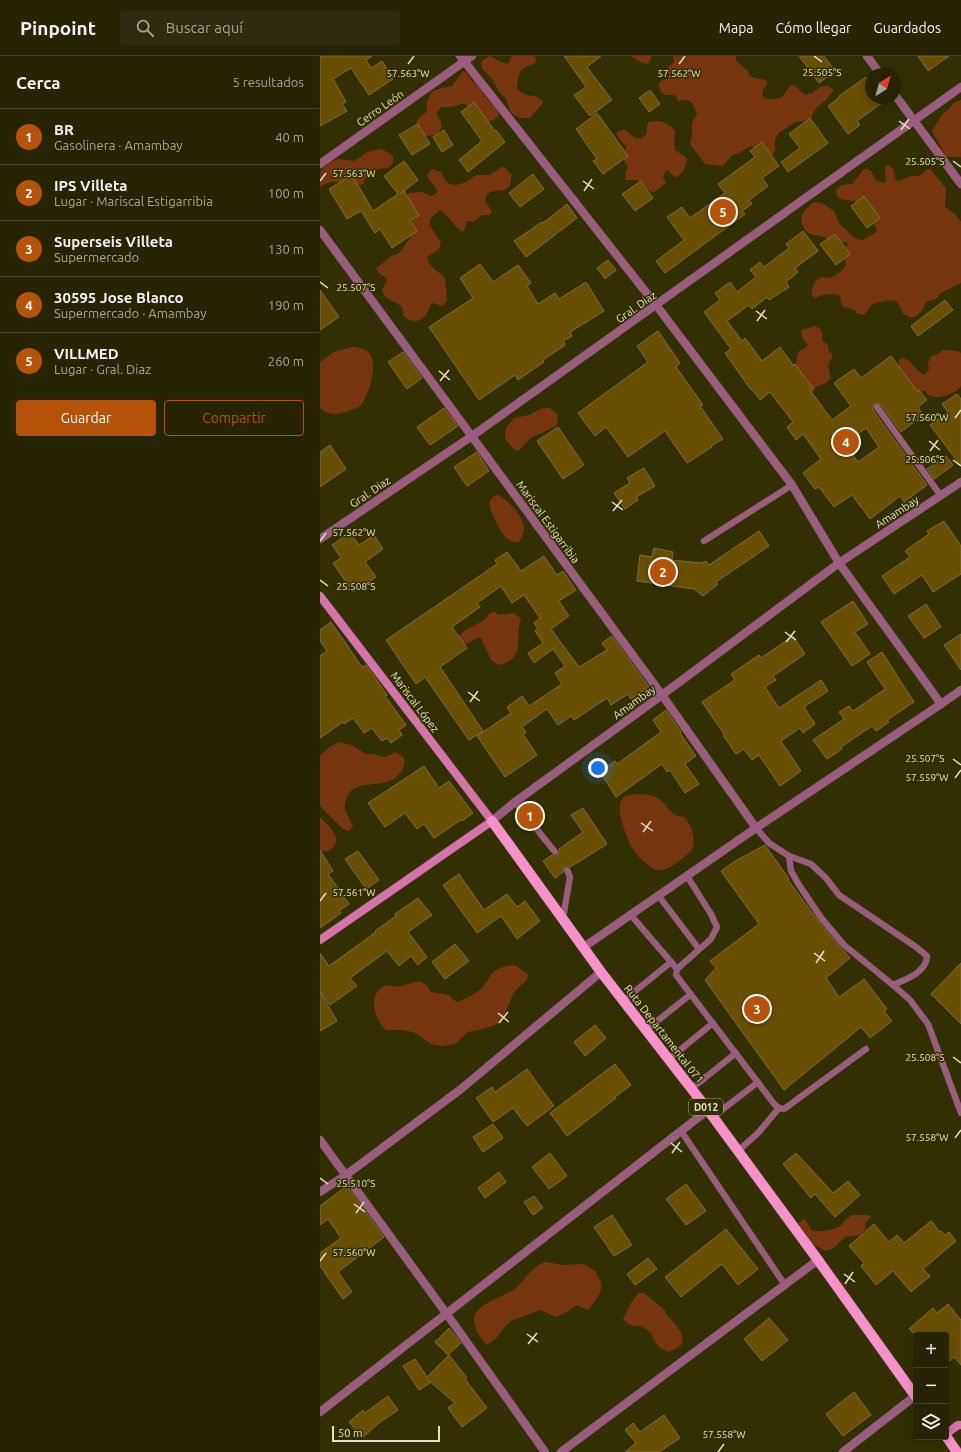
<!DOCTYPE html>
<html lang="es">
<head>
<meta charset="utf-8">
<style>
	body { margin:0; font-family:Ubuntu,sans-serif; background:#2e2c0c; color:#f1f3f6 }
	.controls { position:absolute; right:12px; bottom:12px; display:grid; overflow:hidden; border-radius:4px; box-shadow:0 2px 10px #0003 }
	.controls button { width:36px; height:36px; display:grid; place-items:center; padding:0; border:0; border-bottom:1px solid #424124; background:#262402; color:#f1f3f6; font:20px sans-serif }
	.compass { position:absolute; left:545px; top:12px; width:36px; height:36px; border-radius:50%; background:#262402; box-shadow:0 2px 10px #0003; rotate:37deg }
	.scale { position:absolute; left:12px; bottom:10px; width:108px; box-sizing:border-box; padding-left:4px; border:2px solid #e2e2c4; border-top:0; font-size:11px; line-height:14px; white-space:nowrap; color:#e2e2c4; -webkit-text-stroke:3px #323002; paint-order:stroke }
	.you { position:absolute; left:278px; top:712px; width:14px; height:14px; margin:-10px; border:3px solid #fff; border-radius:50%; background:#1a73e8; box-shadow:0 0 0 6px #1a73e833 }
	.badge { display:grid; place-items:center; width:26px; height:26px; border-radius:50%; background:#b45309; color:#fff; font-size:13px; font-weight:700 }
	.pin { position:absolute; translate:-50% -50%; border:2px solid #fff; box-shadow:0 1px 4px #0006 }
	.list { margin:0; padding:0; list-style:none }
	h2 { display:flex; justify-content:space-between; align-items:center; height:52px; margin:0; padding:0 16px; font-size:17px }
	h2 small { font-size:13px; font-weight:400; color:#a4a499 }
	.list li { display:grid; grid-template-columns:26px 1fr auto; gap:12px; align-items:center; box-sizing:border-box; height:56px; padding:0 16px; border-top:1px solid #424124 }
	.list b { display:block; font-size:15px; white-space:nowrap }
	.list p { margin:0; font-size:13px; white-space:nowrap; color:#a4a499 }
	.list em { font-size:13px; font-style:normal; color:#a4a499 }
	.actions { display:flex; gap:8px; padding:12px 16px }
	.actions a { flex:1; padding:9px 0; border:1px solid #b45309; border-radius:4px; text-align:center; font-size:14px; color:#b45309 }
	.actions .main { background:#b45309; color:#fff }
	.icon { flex:none; width:22px; height:22px; fill:none; stroke:currentColor; stroke-width:2; stroke-linecap:round; stroke-linejoin:round }
	.map { position:relative; flex:none; width:641px; height:1396px; overflow:hidden }
	header { display:flex; align-items:center; gap:24px; box-sizing:border-box; height:56px; padding:0 20px; background:#262402; border-bottom:1px solid #424124 }
	header strong { font-size:19px }
	nav { display:flex; gap:22px; margin-inline-start:auto; font-size:14px }
	.search { width:280px; height:36px; background:#2e2c0c; display:flex; align-items:center; gap:10px; box-sizing:border-box; padding:0 14px; border-radius:4px; color:#a4a499; font-size:15px }
	main { display:flex }
	aside { flex:1; background:#262402 }
	.map>svg:first-child { display:block }
	.green { fill:#76350f }
	.building { fill:#694f04; stroke:#826a35; fill-rule:evenodd }
	.lines { fill:none; stroke-linecap:round; stroke-linejoin:round }
	.service-casing { stroke:#4e4c21; stroke-width:7 }
	.minor-casing { stroke:#4e4c21; stroke-width:9 }
	.secondary-casing { stroke:#4e4c21; stroke-width:9 }
	.primary-casing { stroke:#4e4c21; stroke-width:11 }
	.service { stroke:#9a5c7f; stroke-width:6 }
	.minor { stroke:#9a5c7f; stroke-width:8 }
	.secondary { stroke:#d773ac; stroke-width:8 }
	.primary { stroke:#f891cb; stroke-width:10 }
	.ticks { fill:none; stroke:#e2e2c4; stroke-width:1.5 }
	.labels { text-anchor:middle; stroke-width:3; stroke-linejoin:round; paint-order:stroke }
	.shield { fill:#323002; stroke:#adad8a; stroke-width:1 }
	.shield-label { font-size:10px; font-weight:bold; fill:#e2e2c4 }
	.street-label { font-size:11px; fill:#e2e2c4; stroke:#323002 }
	.ticks-label { font-size:10px; text-anchor:middle; fill:#e2e2c4; stroke:#323002; stroke-width:3; stroke-linejoin:round; paint-order:stroke }
</style>
</head>
<body>
<header>
<strong>Pinpoint</strong>
<div class="search"><svg class="icon" aria-label="search" viewBox="0 0 24 24"><circle cx="10" cy="10" r="6"/><path d="M15 15l6 6"/></svg>Buscar aquí</div>
<nav><a>Mapa</a><a>Cómo llegar</a><a>Guardados</a></nav>
</header>
<main>
<aside>
<h2>Cerca<small>5 resultados</small></h2>
<ul class="list">
<li><span class="badge">1</span><div><b>BR</b><p>Gasolinera · Amambay</p></div><em>40 m</em></li>
<li><span class="badge">2</span><div><b>IPS Villeta</b><p>Lugar · Mariscal Estigarribia</p></div><em>100 m</em></li>
<li><span class="badge">3</span><div><b>Superseis Villeta</b><p>Supermercado</p></div><em>130 m</em></li>
<li><span class="badge">4</span><div><b>30595 Jose Blanco</b><p>Supermercado · Amambay</p></div><em>190 m</em></li>
<li><span class="badge">5</span><div><b>VILLMED</b><p>Lugar · Gral. Diaz</p></div><em>260 m</em></li>
</ul>
<div class="actions"><a class="main">Guardar</a><a>Compartir</a></div>
</aside>
<div class="map">
<svg width="641" height="1396" viewBox="0 0 641 1396">
	<rect width="100%" height="100%" fill="#323002"/>
	<g class="green">
		<path d="M169,0c7,1 12,9 20,7l3,-7h23l1,6c-4,3 -7,3 -12,6 -6,3 -6,14 -7,20 11,12 15,4 25,12l1,3 -13,15h-10l-9,-5 -5,-14 -7,-7 -7,-13 -10,-10 -1,-7z"/>
		<polygon points="311,0 332,0 328,8 322,7"/>
		<path d="M353,0h63v4l2,3 9,7 3,6 4,2 11,2 3,2c-1,3 -4,5 -5,8 -4,12 13,10 19,7l8,-11 4,-1 11,10 7,-2 8,-6 8,-1 6,4 -7,9 -11,9 -6,12 -15,2 -16,11 -4,7v11l-2,3 -3,2 -19,-10 -12,7 -7,2 -9,11 -18,-2 -15,-20 2,-10v-11l5,-9 -4,-10 -5,-4 -11,1v-3l-2,-3h-10l-5,-4 -1,-7 2,-3 7,-3 1,-3 -3,-6 8,-7z"/>
		<path d="M143,15l3,1 6,9 7,3c2,4 3,9 6,12 5,8 13,9 14,19l-5,5 -10,3 -13,-15 -6,-4h-3l-11,3h-10l-4,6c4,12 8,10 0,22l-16,1c-3,-6 -8,-13 -1,-19 1,-2 4,-2 5,-4l2,-3v-8l4,-10 10,-4 11,-2z"/>
		<polygon points="641,44 641,101 628,101 625,99 612,75 623,57 629,53 633,47"/>
		<path d="M339,65c5,0 8,4 13,6l3,5 -1,11 1,7 12,8c0,7 -5,19 -13,19l-5,-6 -3,-1 -3,7 3,6 -12,9 -4,-1 -13,-11h-11l-1,-7 3,-6 -4,-7 2,-14 -7,-7 -3,-6 7,-4c8,5 15,16 24,4v-7l1,-4z"/>
		<path d="M60,93l4,1 9,6v7l-5,5 -10,1 -9,7 -3,1 -3,7c-15,6 -27,-10 -43,3v-14l5,-7 12,-7 18,2 12,-9z"/>
		<path d="M569,109c5,3 6,9 6,15l4,1 12,-5h6l4,-1 5,-5 4,-1c2,2 14,17 16,19l-1,19 11,8 5,7v61l-20,10 -5,6 -10,3c-4,10 -12,22 -23,11 -2,-3 -3,-9 -6,-11 -6,-4 -19,1 -25,2l-6,9 -3,2 -7,-2v-2l-14,-5 -2,-10c-8,-3 -18,-2 -25,2l-3,-3c-1,-7 3,-16 11,-18 3,0 6,2 9,0 6,-2 11,-7 14,-13 -4,-13 -2,-9 2,-21l-4,-1c-14,5 -12,-3 -23,-6 -3,-1 -7,0 -10,-2 -4,-1 -7,-4 -8,-8 -5,-11 3,-18 11,-24l8,1 12,8 6,13 16,15 7,1 12,-7 2,-4 -19,-27c-9,-3 -22,1 -22,-12l5,-5 11,-1 12,-15h4l3,2 5,9 7,3 3,-2 -1,-14z"/>
		<path d="M181,111h3l8,8 -2,10 -5,5c-10,1 -18,-1 -20,11l7,11 -2,3h-7l-9,6h-7l-3,10 -3,1 -15,-17 -6,-5 -10,9v7l11,16 -2,7 -12,8c1,10 12,14 18,21l2,22 -2,4 -3,2 -10,-3c-3,4 -3,8 -6,12 -6,8 -17,8 -23,0 2,-16 -17,-10 -21,-25l5,-10c-3,-6 -9,-5 -11,-12l17,-13h3c6,-3 9,-12 15,-17l-3,-8c7,-12 3,-17 -5,-27l6,-10 13,-1 9,4 6,-3c0,-8 -8,-11 -10,-18l5,-6 9,3 5,9 3,3 7,1 10,-3 10,-7h14z"/>
		<path d="M495,270c7,3 9,7 7,14l6,5 1,7 3,2v4l-4,6 3,15 -5,4 -10,4 -5,9c-8,-14 -20,-29 -12,-45l6,-3 3,-3 -6,-8 -1,-7z"/>
		<path d="M33,291c7,0 14,2 18,9 6,11 -2,41 -11,50 -4,3 -10,4 -14,6 -11,3 -17,3 -26,-4v-46l14,-10z"/>
		<path d="M623,294l15,1 3,2v33c-7,10 -29,16 -36,5h-8l-19,-24 1,-7 3,-2c10,1 13,13 22,17l5,-6 -1,-6 3,-7 7,-2z"/>
		<polygon points="226,352 230,352 237,358 238,367 236,370 211,382 198,395 195,394 191,390 185,383 186,372 194,362 209,359 220,353"/>
		<path d="M177,439c10,2 26,22 27,32 0,5 -2,11 -5,15 -13,2 -20,-13 -24,-23 -4,-8 -11,-19 2,-24z"/>
		<path d="M174,556l5,3 15,-2 7,6c-7,18 6,40 -22,46l-8,-5 -10,-22 -2,-1 -17,9 -4,-8c4,-9 15,-11 23,-16 5,-3 7,-9 13,-10z"/>
		<path d="M19,686l12,3 15,9h7l12,3 11,-5 8,6c1,5 0,8 -2,12 -13,24 -46,5 -55,27 -2,5 -3,8 -2,12 2,6 6,12 8,17l-4,5 -6,-2 -23,-23v-50l8,-8z"/>
		<path d="M317,738c6,1 14,0 19,3 13,6 12,20 29,20l7,12c0,5 3,13 1,18 -3,6 -12,13 -18,17 -5,3 -11,7 -17,6 -7,0 -22,-15 -25,-21 -6,-10 -17,-37 -12,-48 1,-2 2,-3 4,-5z"/>
		<path d="M0,761c6,7 22,19 14,29 -3,5 -9,6 -14,5z"/>
		<path d="M190,909l6,1 12,8 -1,6 -13,12 -12,28 -4,4 -18,6 -12,2 -13,12 -13,2 -11,-2 -16,-11 -11,-3h-18c-11,-9 -19,-35 -3,-43 6,-4 12,1 18,-1 14,-3 21,-10 30,6l18,3 3,4 6,3c7,-3 15,-7 22,-12 14,-14 6,-19 30,-25z"/>
		<path d="M532,1159h17l2,2 -6,6 1,6 -6,6 -15,2 -11,11 -9,3 -24,-14 -4,-13 8,-5 6,11c7,3 22,0 29,-4 5,-4 6,-8 12,-11z"/>
		<path d="M225,1206l18,3 21,-1 11,7 6,11v7l-2,6 -11,15 -11,-5 -10,7 -11,5 -16,-7c-6,2 -12,5 -18,7 -3,2 -8,2 -11,4 -10,7 -12,19 -25,24 -6,-8 -15,-20 -11,-30 5,-12 28,-18 38,-25 12,-8 18,-24 32,-28z"/>
		<path d="M318,1237h6l21,17 1,5c6,5 22,21 15,30 -3,3 -8,5 -12,7 -15,-5 -13,-15 -23,-23 -8,-6 -13,1 -23,-10l8,-16z"/>
	</g>
	<g class="building">
		<polygon points="0,0 52,0 46,4 51,12 62,5 73,23 49,39 31,12 13,23 26,46 22,48 27,55 0,70"/>
		<polygon points="244,0 281,0 267,11 292,44 270,60 254,39 266,31"/>
		<polygon points="479,0 504,0 515,15 499,27"/>
		<polygon points="598,0 629,0 608,15"/>
		<polygon points="546,21 551,28 551,42 569,42 537,65 540,69 528,78 508,50 520,41 519,40"/>
		<polygon points="330,34 340,48 329,56 319,42"/>
		<polygon points="154,46 175,75 176,74 185,86 148,116 139,104 162,85 141,56"/>
		<polygon points="277,57 308,100 283,118 273,105 277,103 256,73"/>
		<polygon points="490,62 508,87 468,116 461,106 480,92 469,78"/>
		<polygon points="98,68 110,88 92,99 79,79"/>
		<polygon points="124,74 133,89 122,96 113,81"/>
		<polygon points="442,86 459,110 442,122 448,130 429,144 432,148 422,155 425,158 345,217 336,205 364,184 347,161 362,151 370,162 405,137 398,128 435,101 430,95"/>
		<polygon points="84,105 98,124 80,138 84,135 99,159 90,165 97,175 72,192 60,173 55,177 41,155 27,163 9,133 32,119 53,155 78,138 64,120"/>
		<polygon points="213,118 224,133 200,151 189,137"/>
		<polygon points="321,125 333,142 315,155 302,138"/>
		<polygon points="544,140 560,162 547,172 531,150"/>
		<polygon points="247,148 257,162 206,201 194,185 222,166 223,167"/>
		<path d="M483,175l15,20 -23,17 3,4 -12,10 3,5 -20,13 -2,-3 -15,12 -3,-4 -22,16 15,20 3,-3 17,23 18,-14 13,18 2,-1 18,24 -3,2 22,30 19,-14 -17,-23 20,-14 7,9 30,-22 27,36 1,-2 8,10 -9,7 5,8 -22,17 -21,-28 -3,-1 -4,2v5l54,75 -23,17 -4,-6 -30,23 -18,-24 -18,12 -15,-20 -4,2 -12,-16 18,-14 -18,-25 -7,6 -9,-13 6,-5 -23,-30 -10,8 -8,-11 -1,1 -26,-37 6,-4 -27,-37 16,-12 -5,-7 15,-11 7,10 19,-15 -6,-7 10,-8 4,5 25,-19 -3,-4zM546,372l13,19 -21,15 -13,-18z"/>
		<polygon points="515,178 530,198 516,209 500,188"/>
		<polygon points="288,204 296,214 285,223 277,212"/>
		<polygon points="160,208 173,226 198,209 211,227 207,230 218,248 235,237 239,243 266,226 284,255 250,276 252,280 243,285 245,289 223,304 224,306 208,317 198,324 195,319 159,344 109,271 153,242 140,222"/>
		<polygon points="0,234 19,261 0,274"/>
		<polygon points="625,244 633,254 598,280 591,270"/>
		<polygon points="338,275 360,307 356,311 383,349 380,350 403,383 391,390 392,391 367,407 345,375 308,401 286,371 275,380 258,357 328,306 317,290"/>
		<polygon points="83,296 102,322 87,333 68,306"/>
		<polygon points="637,338 641,343 641,410 610,369 628,356 622,348"/>
		<polygon points="124,352 138,370 110,389 97,371"/>
		<polygon points="238,371 264,409 243,423 217,385"/>
		<polygon points="10,389 26,413 0,431 0,396"/>
		<polygon points="157,396 169,415 147,430 134,411"/>
		<polygon points="626,400 633,409 614,423 607,413"/>
		<polygon points="324,412 335,430 316,441 318,444 305,453 294,437 310,427 307,422"/>
		<polygon points="624,465 641,490 641,518 613,536 602,519 574,538 562,520 590,501 585,495 609,478 607,475"/>
		<polygon points="439,475 449,490 396,526 398,528 383,540 374,533 317,525 320,499 332,501 334,492 353,496 352,504 381,507 386,505 389,509"/>
		<polygon points="30,476 39,489 54,479 63,493 45,506 56,521 33,536 13,507 21,502 12,489"/>
		<polygon points="187,496 201,515 224,500 237,519 243,515 256,534 239,545 249,560 231,573 259,611 287,594 282,587 292,580 329,631 311,643 308,638 291,649 287,642 254,664 251,660 238,669 227,653 202,671 206,676 203,678 217,699 185,721 157,680 191,657 187,651 202,640 209,650 242,628 235,617 245,610 233,593 214,607 208,597 223,587 215,575 218,573 214,567 220,562 204,539 192,547 181,530 157,547 160,551 132,571 147,592 120,611 163,675 149,684 105,621 96,628 66,584 177,508 175,504"/>
		<polygon points="533,545 548,568 535,576 550,598 532,610 501,566"/>
		<polygon points="606,548 621,571 604,582 588,560"/>
		<polygon points="11,566 42,611 46,609 55,621 67,639 65,640 86,669 79,674 82,679 71,687 67,682 62,685 52,672 44,677 33,662 24,668 23,666 0,682 0,600 7,595 0,585 0,574"/>
		<polygon points="641,578 641,614 624,589"/>
		<polygon points="473,580 485,598 453,620 456,624 445,631 459,652 501,624 508,635 484,651 495,668 483,677 480,672 461,685 481,715 460,730 439,699 432,704 424,693 416,698 403,679 404,678 382,646 415,624 411,618 439,599 441,602"/>
		<polygon points="562,596 594,646 567,664 569,666 556,675 552,670 521,691 522,693 507,703 493,684 524,663 519,656 529,650 533,655 565,633 547,606"/>
		<polygon points="346,654 361,676 360,677 376,700 365,708 379,728 365,737 350,714 347,716 342,708 296,741 280,716 295,705 297,708 341,676 333,664"/>
		<polygon points="104,710 119,732 129,725 153,757 142,765 141,764 114,782 104,768 97,773 85,757 65,771 48,747"/>
		<polygon points="263,752 287,788 250,811 248,810 245,810 243,813 243,816 235,822 223,805 232,799 234,800 237,800 239,797 239,793 263,776 251,759"/>
		<polygon points="445,789 469,823 468,824 499,866 530,902 506,922 519,941 544,923 567,953 564,955 572,965 550,982 541,971 464,1034 385,924 396,912 390,905 439,868 401,815 417,804"/>
		<polygon points="0,794 13,815 8,818 29,848 19,855 21,857 0,872"/>
		<polygon points="38,795 59,824 46,833 25,803"/>
		<polygon points="139,818 164,854 187,838 197,851 205,845 220,865 197,883 181,860 157,877 123,829"/>
		<polygon points="98,842 112,859 88,876 107,901 98,909 91,900 79,910 67,895 30,922 37,930 10,949 0,935 0,897 9,910 56,876 55,875 76,860 75,858"/>
		<polygon points="135,888 149,905 125,923 112,906"/>
		<polygon points="641,907 641,968 611,938"/>
		<polygon points="0,936 17,965 0,975"/>
		<polygon points="275,969 286,982 265,1000 254,986"/>
		<polygon points="295,1008 311,1029 295,1041 296,1042 247,1080 230,1057"/>
		<polygon points="207,1013 234,1050 207,1070 193,1052 173,1066 156,1042 172,1031 175,1036"/>
		<polygon points="173,1068 183,1082 163,1096 153,1081"/>
		<polygon points="230,1097 247,1120 229,1133 212,1111"/>
		<polygon points="476,1097 513,1137 528,1125 540,1139 515,1161 495,1138 491,1142 463,1108"/>
		<polygon points="179,1116 186,1126 165,1142 158,1132"/>
		<polygon points="366,1128 386,1155 366,1169 346,1143"/>
		<polygon points="27,1130 64,1181 18,1216 32,1236 23,1243 0,1210 0,1197 21,1182 8,1163 0,1169 0,1150"/>
		<polygon points="214,1140 223,1152 213,1159 204,1146"/>
		<polygon points="292,1159 312,1189 294,1200 274,1171"/>
		<polygon points="611,1165 620,1176 621,1175 625,1179 629,1176 636,1185 603,1213 610,1220 591,1236 573,1215 556,1229 541,1210 544,1207 529,1190 554,1168 569,1186 577,1179 584,1187"/>
		<polygon points="406,1173 438,1213 418,1229 402,1208 361,1241 345,1221"/>
		<polygon points="328,1202 337,1213 315,1229 307,1218"/>
		<polygon points="628,1248 641,1264 641,1309 634,1301 626,1308 626,1279 595,1279 589,1273 613,1252 617,1257"/>
		<polygon points="449,1262 468,1284 442,1305 424,1283"/>
		<polygon points="129,1272 141,1287 128,1299 115,1286"/>
		<polygon points="129,1299 147,1322 145,1323 167,1352 142,1371 128,1352 135,1347 107,1323 110,1327 99,1334 83,1310 95,1303 107,1321"/>
		<polygon points="534,1336 551,1359 523,1380 506,1358"/>
		<polygon points="68,1340 78,1354 60,1366 42,1382 29,1366 43,1354 45,1357"/>
		<polygon points="344,1359 360,1382 339,1396 305,1396 316,1387 305,1374 313,1367 320,1376"/>
	</g>
	<g class="lines">
		<g class="service-casing">
			<g id="service">
				<polyline points="557,351 621,440"/>
				<polyline points="384,485 472,429"/>
				<polyline points="195,746 235,796"/>
				<path d="M436,772l13,15 20,13 22,8 15,14 13,17 77,52 11,9c-1,17 -21,23 -34,29"/>
				<polyline points="469,800 471,815 479,829 502,863 524,889 573,929 590,944 608,968 641,1057"/>
				<polyline points="367,820 391,858 397,871 391,883 357,913 356,919 455,1049 459,1052 464,1053 546,993"/>
				<polyline points="338,839 379,893"/>
				<polyline points="310,858 357,913"/>
				<polyline points="243,862 250,821 247,814"/>
				<polyline points="303,945 351,906"/>
				<polyline points="326,974 371,938"/>
				<polyline points="349,1003 393,967"/>
				<polyline points="371,1033 416,997"/>
				<polyline points="393,1061 438,1026"/>
				<polyline points="361,1075 465,1229"/>
				<polyline points="418,1095 438,1077 459,1052"/>
			</g>
		</g>
		<g class="minor-casing">
			<g id="minor">
				<polyline points="140,0 336,249 472,429 519,507 621,648"/>
				<polyline points="547,0 560,18"/>
				<polyline points="575,39 641,128"/>
				<polyline points="0,108 152,0"/>
				<polyline points="0,174 342,639 436,772"/>
				<polyline points="0,483 152,380 641,31"/>
				<polyline points="172,765 195,746 342,639 519,507 641,426"/>
				<polyline points="264,891 436,772 621,648 641,634"/>
				<polyline points="0,1084 126,1257 225,1396"/>
				<polyline points="0,1136 26,1119 141,1033 281,916"/>
				<polyline points="0,1356 388,1054"/>
				<polyline points="241,1396 498,1204"/>
				<polyline points="523,1396 595,1340"/>
			</g>
		</g>
		<g class="secondary-casing">
			<g id="secondary">
				<polyline points="0,540 172,765 0,884"/>
				<polyline points="626,1378 638,1369 641,1369"/>
			</g>
		</g>
		<g class="primary-casing">
			<g id="primary">
				<polyline points="172,765 281,916 388,1054 498,1204 596,1341"/>
				<polyline points="626,1380 637,1396"/>
			</g>
		</g>
		<use href="#service" class="service"/>
		<use href="#minor" class="minor"/>
		<use href="#secondary" class="secondary"/>
		<use href="#primary" class="primary"/>
	</g>
	<path class="ticks" d="M494,0l8,6M88,8l6,-8M359,8l6,-8M579,65l11,8M581,74l8,-11M633,105l8,6M0,125l6,-8M263,125l11,8M264,135l8,-12M0,226l8,6M436,255l11,8M437,265l8,-11M119,315l11,9M120,325l9,-11M635,362l6,-8M609,385l11,9M610,395l8,-11M633,404l8,6M292,446l11,8M293,455l9,-11M0,485l6,-8M0,524l8,6M465,576l11,8M466,586l9,-11M148,636l12,9M150,646l8,-11M633,703l8,6M635,722l6,-8M321,767l12,8M323,776l8,-11M0,845l6,-8M494,897l11,8M496,907l8,-12M178,957l11,9M179,967l9,-11M633,1001l8,6M635,1082l6,-8M351,1087l11,9M352,1097l8,-11M0,1122l8,6M34,1148l11,8M36,1157l8,-11M0,1205l6,-8M524,1218l11,8M525,1228l8,-12M207,1278l11,8M208,1288l9,-11M398,1396l6,-8"/>
	<g class="labels">
		<rect class="shield" x="369" y="1043" width="34" height="16" rx="3"/>
		<g class="shield-label">
			<text x="386" y="1055">D012</text>
		</g>
		<g class="street-label">
			<text transform="translate(60 52) rotate(-35)" y="4">Cerro León</text>
			<text transform="translate(316 251) rotate(-35)" y="4">Gral. Diaz</text>
			<text transform="translate(50 436) rotate(-34)" y="4">Gral. Diaz</text>
			<text transform="translate(577 456) rotate(-33)" y="4">Amambay</text>
			<text transform="translate(228 466) rotate(54)" y="4">Mariscal Estigarribia</text>
			<text transform="translate(95 646) rotate(53)" y="4">Mariscal López</text>
			<text transform="translate(314 646) rotate(-36)" y="4">Amambay</text>
			<text transform="translate(344 978) rotate(52)" y="4">Ruta Departamental 071</text>
		</g>
	</g>
	<g class="ticks-label">
		<text x="502" y="20">25.505°S</text>
		<text x="88" y="21">57.563°W</text>
		<text x="359" y="21">57.562°W</text>
		<text x="605" y="109">25.505°S</text>
		<text x="34" y="121">57.563°W</text>
		<text x="36" y="235">25.507°S</text>
		<text x="607" y="365">57.560°W</text>
		<text x="605" y="407">25.506°S</text>
		<text x="34" y="480">57.562°W</text>
		<text x="36" y="534">25.508°S</text>
		<text x="605" y="706">25.507°S</text>
		<text x="607" y="725">57.559°W</text>
		<text x="34" y="840">57.561°W</text>
		<text x="605" y="1005">25.508°S</text>
		<text x="607" y="1085">57.558°W</text>
		<text x="36" y="1131">25.510°S</text>
		<text x="34" y="1200">57.560°W</text>
		<text x="404" y="1382">57.558°W</text>
	</g>
</svg>
<div class="controls">
<button>+</button>
<button>−</button>
<button><svg class="icon" aria-label="layers" viewBox="0 0 24 24"><path d="M12 4l9 5-9 5-9-5zM3 14l9 5 9-5"/></svg></button>
</div>
<svg class="compass" viewBox="-18 -18 36 36"><path d="M0-13l5 13h-10z" fill="#e53935"/><path d="M0 13l5-13h-10z" fill="#a4a499"/></svg>
<div class="scale">50 m</div>
<div class="you"></div>
<div class="pin badge" style="left:210px;top:760px">1</div>
<div class="pin badge" style="left:343px;top:516px">2</div>
<div class="pin badge" style="left:437px;top:953px">3</div>
<div class="pin badge" style="left:526px;top:386px">4</div>
<div class="pin badge" style="left:403px;top:156px">5</div>
</div>
</main>
</body>
</html>
